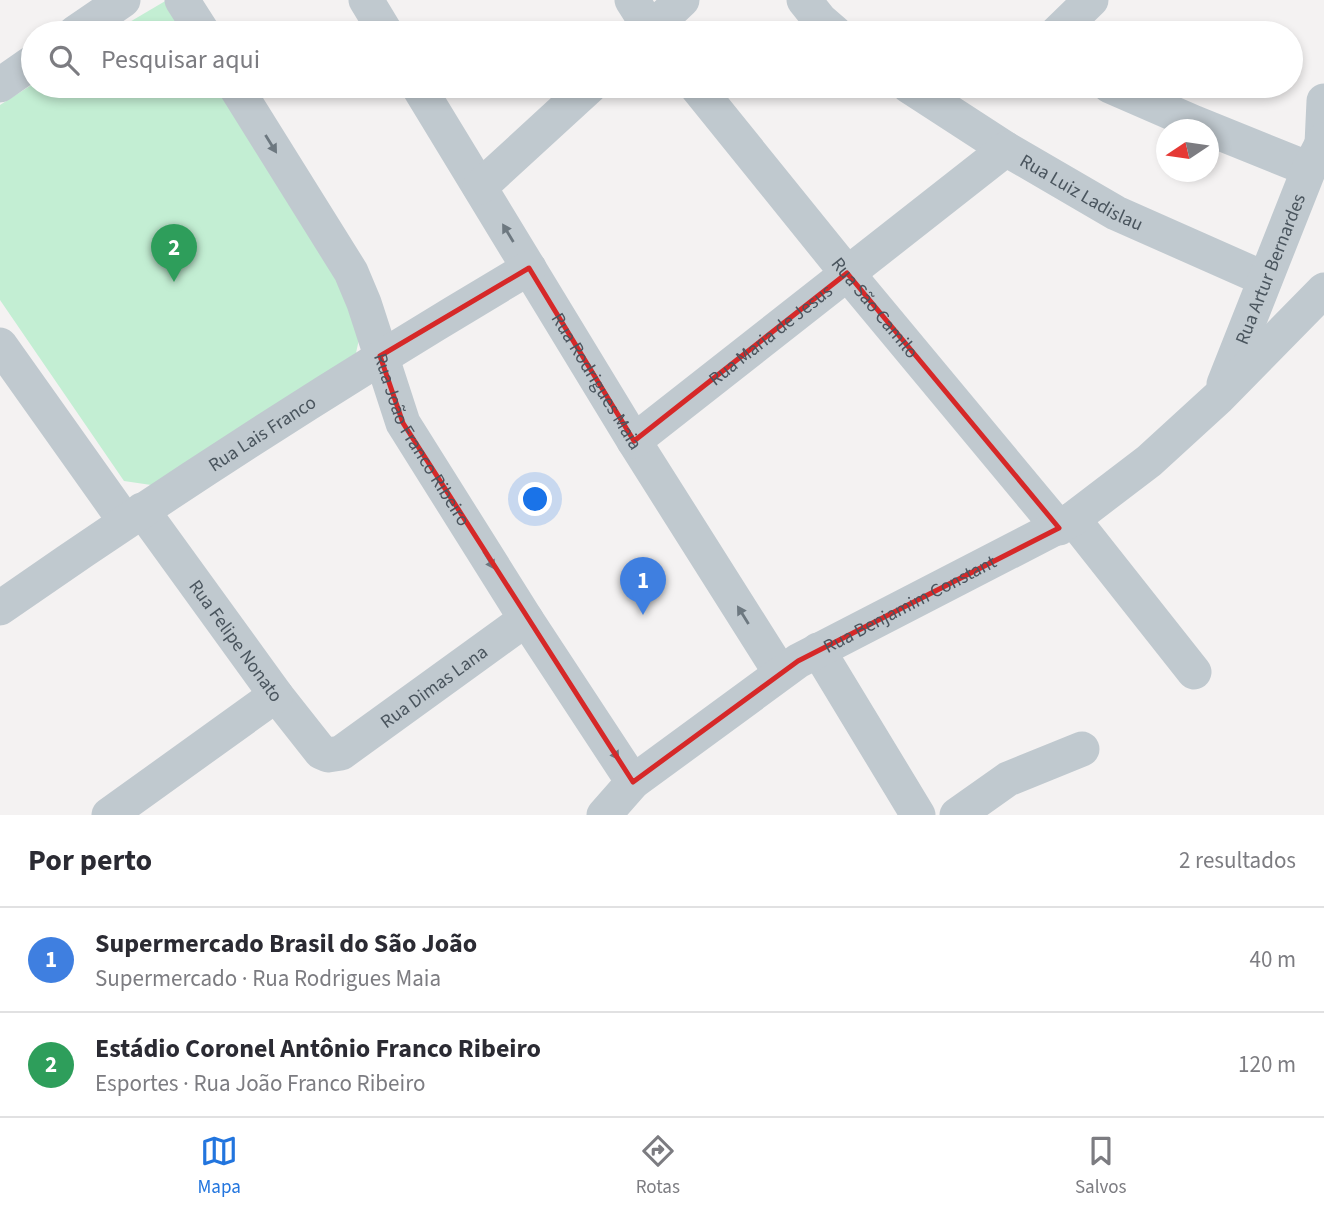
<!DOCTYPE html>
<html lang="pt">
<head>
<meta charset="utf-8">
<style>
	body { margin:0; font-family:"Source Sans 3",sans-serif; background:#f2f2f3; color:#2b2b33 }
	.compass { position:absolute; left:1156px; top:119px; width:63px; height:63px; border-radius:50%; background:#fff; box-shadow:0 4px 10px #0003; rotate:257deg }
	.you { position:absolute; left:536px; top:500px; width:24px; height:24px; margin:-18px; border:5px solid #fff; border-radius:50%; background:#1a73e8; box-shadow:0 0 0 10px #1a73e833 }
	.badge { display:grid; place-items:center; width:46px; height:46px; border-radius:50%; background:#2275de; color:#fff; font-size:23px; font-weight:700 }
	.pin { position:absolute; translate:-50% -58px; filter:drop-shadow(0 2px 4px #0008) }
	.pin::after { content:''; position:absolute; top:37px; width:24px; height:21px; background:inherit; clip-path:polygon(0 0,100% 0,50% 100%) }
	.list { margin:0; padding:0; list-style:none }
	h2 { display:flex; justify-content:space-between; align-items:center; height:91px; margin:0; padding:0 28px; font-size:30px }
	h2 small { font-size:23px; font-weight:400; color:#7c7c81 }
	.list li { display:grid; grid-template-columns:46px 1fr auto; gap:21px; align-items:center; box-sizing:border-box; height:105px; padding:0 28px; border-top:2px solid #e1e1e2 }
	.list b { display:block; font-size:26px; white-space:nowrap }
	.list p { margin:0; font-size:23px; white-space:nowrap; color:#7c7c81 }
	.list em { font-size:23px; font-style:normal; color:#7c7c81 }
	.icon { flex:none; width:38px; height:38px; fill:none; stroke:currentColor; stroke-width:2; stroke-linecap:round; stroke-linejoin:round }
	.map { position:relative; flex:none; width:1324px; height:815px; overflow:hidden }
	.search { position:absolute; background:#fff; box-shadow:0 4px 10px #0003; left:21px; right:21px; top:21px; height:77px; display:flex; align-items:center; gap:18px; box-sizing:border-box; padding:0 24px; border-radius:38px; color:#7c7c81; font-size:26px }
	.sheet { height:301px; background:#fff }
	nav { display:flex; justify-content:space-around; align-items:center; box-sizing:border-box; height:98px; border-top:2px solid #e1e1e2; background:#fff; font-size:19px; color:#7c7c81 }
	nav a { display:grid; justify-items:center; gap:4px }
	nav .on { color:#2275de }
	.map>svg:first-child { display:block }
	.garden { fill:#c3eed3 }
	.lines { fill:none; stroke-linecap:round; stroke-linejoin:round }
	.minor { stroke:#c0c9cf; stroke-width:35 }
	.oneway { fill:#6d7880 }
	.marked { fill:none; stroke:#d62828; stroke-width:5; stroke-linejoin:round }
	.labels { text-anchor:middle; stroke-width:6; stroke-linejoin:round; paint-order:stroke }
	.street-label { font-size:19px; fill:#4a555e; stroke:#fff }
</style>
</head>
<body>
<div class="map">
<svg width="1324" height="815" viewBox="0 0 1324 815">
	<rect width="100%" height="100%" fill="#f4f2f2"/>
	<g class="garden">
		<polygon points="167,0 190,33 111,33"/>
		<polygon points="33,84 33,86 225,86 364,316 356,353 158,486 124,481 0,300 0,105"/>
	</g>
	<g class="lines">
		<g class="minor">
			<polyline points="182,0 203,33"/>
			<polyline points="366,0 386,33"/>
			<polyline points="632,0 653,33"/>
			<polyline points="804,0 820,20 835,33"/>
			<polyline points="75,33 123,0"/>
			<polyline points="647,33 682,0"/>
			<polyline points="1057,33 1091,0"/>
			<polyline points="0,85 33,62"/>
			<path id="s1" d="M235,86l116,186 13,31 39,120 123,196 107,163"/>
			<path id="s2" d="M418,86l216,355 146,231"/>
			<path id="s3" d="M696,86l151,187 212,255"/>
			<path id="s4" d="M909,86l97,63 110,64 149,66"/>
			<polyline points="1110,86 1195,123 1309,169"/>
			<polyline points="1322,144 1324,101"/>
			<polyline points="480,187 590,86"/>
			<polyline points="0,345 125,521"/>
			<path id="s5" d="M1224,384l85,-215 15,-29"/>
			<path id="s6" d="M634,441l372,-292"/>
			<path id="s7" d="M142,510l134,185 45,57 7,3 13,-2 185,-134"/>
			<polyline points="1073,519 1194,672"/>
			<path id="s8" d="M0,608c172,-120 348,-233 529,-340"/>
			<polyline points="818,650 918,815"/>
			<polyline points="109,815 276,695"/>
			<path id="s9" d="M604,815l29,-33 165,-121 275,-142 76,-58 70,-64 105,-107"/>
			<polyline points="957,815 1008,779 1082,749"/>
		</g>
	</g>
	<defs><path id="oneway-solid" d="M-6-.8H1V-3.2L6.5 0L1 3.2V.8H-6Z" transform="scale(1.75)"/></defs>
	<g class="oneway">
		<use href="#oneway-solid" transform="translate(271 144) rotate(58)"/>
		<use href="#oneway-solid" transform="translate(508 233) rotate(-121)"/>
		<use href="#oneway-solid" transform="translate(489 560) rotate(58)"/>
		<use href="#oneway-solid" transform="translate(743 615) rotate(-122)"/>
		<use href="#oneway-solid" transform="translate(613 751) rotate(56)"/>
	</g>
	<path class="marked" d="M529,268l105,173 213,-168 212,255 -261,133 -165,121 -230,-359 -23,-67z"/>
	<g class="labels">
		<g class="street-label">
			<text dy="7" stroke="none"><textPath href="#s4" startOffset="203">Rua Luiz Ladislau</textPath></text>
			<text dy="7" stroke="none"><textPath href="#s5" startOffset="124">Rua Artur Bernardes</textPath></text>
			<text dy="7" stroke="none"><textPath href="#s3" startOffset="285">Rua São Camilo</textPath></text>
			<text dy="7" stroke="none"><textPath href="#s6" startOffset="173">Rua Maria de Jesus</textPath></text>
			<text dy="7" stroke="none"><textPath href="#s2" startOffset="345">Rua Rodrigues Maia</textPath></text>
			<text dy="7" stroke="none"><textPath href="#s8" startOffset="315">Rua Lais Franco</textPath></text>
			<text dy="7" stroke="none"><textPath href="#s1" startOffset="402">Rua João Franco Ribeiro</textPath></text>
			<text dy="7" stroke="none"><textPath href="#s9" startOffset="374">Rua Benjamim Constant</textPath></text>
			<text dy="7" stroke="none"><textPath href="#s7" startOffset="161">Rua Felipe Nonato</textPath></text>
			<text dy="7" stroke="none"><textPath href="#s7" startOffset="436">Rua Dimas Lana</textPath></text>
		</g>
	</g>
</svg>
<svg class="compass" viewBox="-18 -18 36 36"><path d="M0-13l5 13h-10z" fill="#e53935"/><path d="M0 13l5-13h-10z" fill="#7c7c81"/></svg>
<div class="you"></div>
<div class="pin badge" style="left:643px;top:615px;background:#3f7fe0">1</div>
<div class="pin badge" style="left:174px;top:282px;background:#2e9e5b">2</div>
<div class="search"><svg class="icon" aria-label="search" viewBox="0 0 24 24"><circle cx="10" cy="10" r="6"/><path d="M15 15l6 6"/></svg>Pesquisar aqui</div>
</div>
<section class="sheet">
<h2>Por perto<small>2 resultados</small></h2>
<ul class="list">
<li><span class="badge" style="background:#3f7fe0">1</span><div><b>Supermercado Brasil do São João</b><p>Supermercado · Rua Rodrigues Maia</p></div><em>40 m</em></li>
<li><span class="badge" style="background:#2e9e5b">2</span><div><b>Estádio Coronel Antônio Franco Ribeiro</b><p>Esportes · Rua João Franco Ribeiro</p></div><em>120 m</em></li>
</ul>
</section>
<nav>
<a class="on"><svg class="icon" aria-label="map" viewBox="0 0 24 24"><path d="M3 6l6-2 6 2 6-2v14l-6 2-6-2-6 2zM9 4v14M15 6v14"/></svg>Mapa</a>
<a><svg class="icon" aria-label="directions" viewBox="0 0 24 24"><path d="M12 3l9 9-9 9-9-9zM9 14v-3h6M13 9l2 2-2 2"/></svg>Rotas</a>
<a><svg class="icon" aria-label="saved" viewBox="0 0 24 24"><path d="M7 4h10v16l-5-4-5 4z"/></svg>Salvos</a>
</nav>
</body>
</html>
